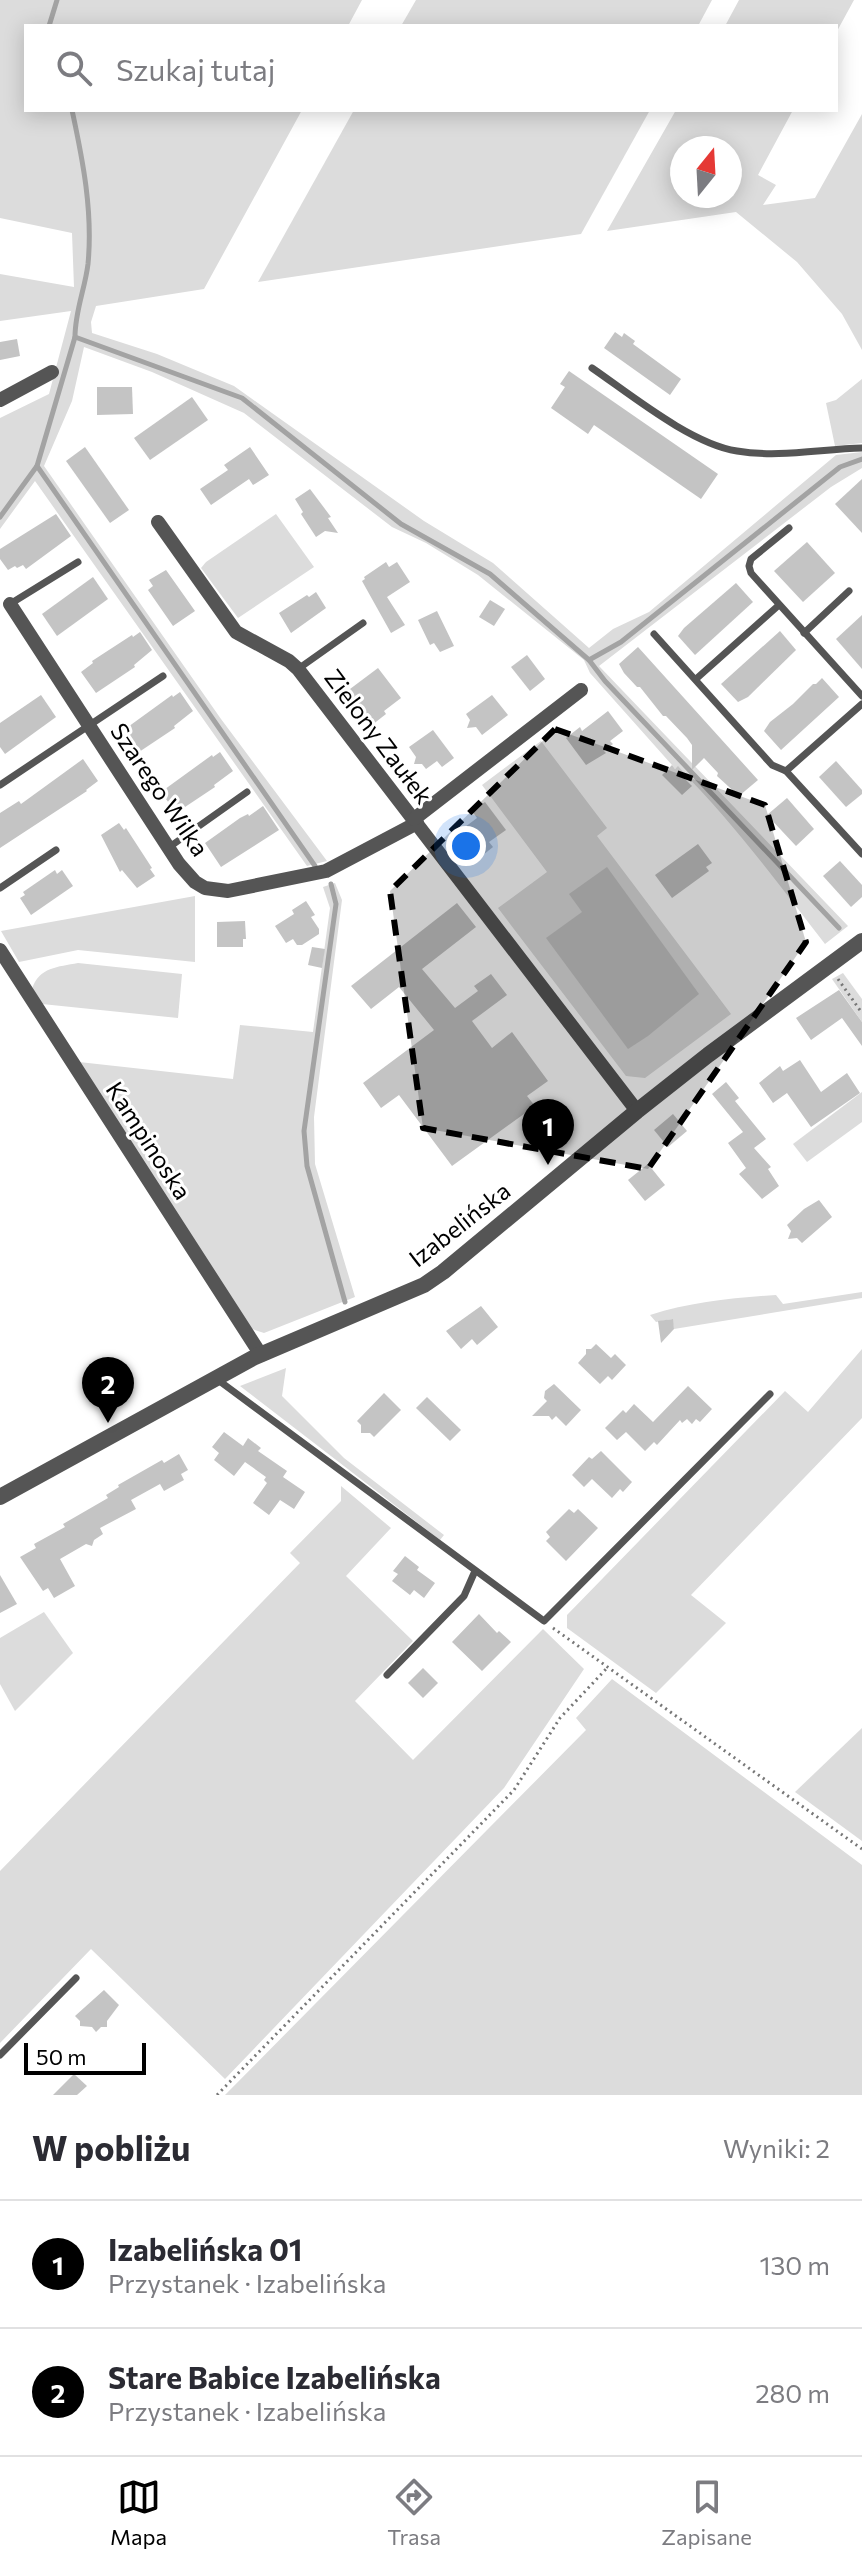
<!DOCTYPE html>
<html lang="pl">
<head>
<meta charset="utf-8">
<style>
	body { margin:0; font-family:Commissioner,sans-serif; background:#f7f7f7; color:#2b2b33 }
	.compass { position:absolute; left:670px; top:136px; width:72px; height:72px; border-radius:50%; background:#fff; box-shadow:0 4px 20px #0003; rotate:18deg }
	.scale { position:absolute; left:24px; bottom:20px; width:122px; box-sizing:border-box; padding-left:8px; border:4px solid #000; border-top:0; font-size:22px; line-height:28px; white-space:nowrap; color:#000; -webkit-text-stroke:6px #fff; paint-order:stroke }
	.you { position:absolute; left:466px; top:846px; width:28px; height:28px; margin:-20px; border:6px solid #fff; border-radius:50%; background:#1a73e8; box-shadow:0 0 0 12px #1a73e833 }
	.badge { display:grid; place-items:center; width:52px; height:52px; border-radius:50%; background:#000; color:#fff; font-size:26px; font-weight:700 }
	.pin { position:absolute; translate:-50% -66px; filter:drop-shadow(0 2px 4px #0008) }
	.pin::after { content:''; position:absolute; top:42px; width:28px; height:24px; background:inherit; clip-path:polygon(0 0,100% 0,50% 100%) }
	.list { margin:0; padding:0; list-style:none }
	h2 { display:flex; justify-content:space-between; align-items:center; height:104px; margin:0; padding:0 32px; font-size:34px }
	h2 small { font-size:26px; font-weight:400; color:#7c7c81 }
	.list li { display:grid; grid-template-columns:52px 1fr auto; gap:24px; align-items:center; box-sizing:border-box; height:128px; padding:0 32px; border-top:2px solid #e1e1e2 }
	.list b { display:block; font-size:30px; white-space:nowrap }
	.list p { margin:0; font-size:26px; white-space:nowrap; color:#7c7c81 }
	.list em { font-size:26px; font-style:normal; color:#7c7c81 }
	.icon { flex:none; width:44px; height:44px; fill:none; stroke:currentColor; stroke-width:2; stroke-linecap:round; stroke-linejoin:round }
	.map { position:relative; flex:none; width:862px; height:2095px; overflow:hidden }
	.search { position:absolute; background:#fff; box-shadow:0 4px 20px #0003; left:24px; right:24px; top:24px; height:88px; display:flex; align-items:center; gap:20px; box-sizing:border-box; padding:0 28px; border-radius:0px; color:#7c7c81; font-size:30px }
	.sheet { height:360px; background:#fff }
	nav { display:flex; justify-content:space-around; align-items:center; box-sizing:border-box; height:112px; border-top:2px solid #e1e1e2; background:#fff; font-size:22px; color:#7c7c81 }
	nav a { display:grid; justify-items:center; gap:4px }
	nav .on { color:#000 }
	.map>svg:first-child { display:block }
	.green { fill:#dcdcdc; fill-rule:evenodd }
	.lines { fill:none; stroke-linecap:round; stroke-linejoin:round }
	.stream { stroke:#a3a3a3; stroke-width:5 }
	.building { fill:#c4c4c4 }
	.path { stroke:#777; stroke-width:3; stroke-dasharray:2 4; stroke-linecap:butt }
	.service { stroke:#555; stroke-width:7 }
	.minor { stroke:#555; stroke-width:14 }
	.tertiary { stroke:#555; stroke-width:16 }
	.marked { fill:#000; fill-opacity:0.2; stroke:#000; stroke-width:6; stroke-dasharray:16 10; stroke-linejoin:round }
	.labels { text-anchor:middle; stroke-width:6; stroke-linejoin:round; paint-order:stroke }
	.street-label { font-size:24px; fill:#000; stroke:#fff }
</style>
</head>
<body>
<div class="map">
<svg width="862" height="2095" viewBox="0 0 862 2095">
	<rect width="100%" height="100%" fill="#fff"/>
	<g class="green">
		<path d="M0,0h362l-14,26h-322v84h276l-98,179 -108,17 -5,16 1,11 65,21 77,32 190,135 69,42 96,85 24,-19 36,-17 187,-157 26,-3v16l-31,19 -232,179 249,260 -23,18c-47,-61 -93,-123 -147,-177l-3,2 -3,-4 -82,-92 -6,-13 -106,-85 -52,-32 -34,-16 -148,-114 -92,-41 -68,-25 -12,54 -28,65 177,253 106,142 -20,5 -272,-385 -35,48v-111l49,-24 22,-83 -71,10v-47l74,13 -2,-54 -72,-15z"/>
		<polygon points="416,0 712,0 698,26 401,26"/>
		<polygon points="739,0 854,0 836,33 836,26 725,26"/>
		<polygon points="354,110 650,110 581,234 258,282"/>
		<path d="M676,110h117l-35,65 18,10 -13,20 52,-7 47,-84v236l-20,-36 -45,-52 -61,-50 -129,19zM730,148v48h-48v-48z"/>
		<polygon points="862,379 862,443 835,446 826,403 836,400"/>
		<polygon points="276,514 314,567 238,618 201,568 206,562"/>
		<polygon points="541,741 607,828 597,836 731,1014 645,1078 626,1076 498,908 547,872 482,785"/>
		<polygon points="335,883 342,900 314,1117 315,1164 355,1297 264,1333 249,1328 79,1062 233,1079 240,1025 313,1032 330,908 323,887"/>
		<polygon points="195,896 195,962 78,950 19,962 1,931"/>
		<path d="M78,963l104,11 -4,44 -136,-14 -10,-15c7,-22 26,-22 46,-26z"/>
		<polygon points="843,973 862,999 862,1022 832,979"/>
		<polygon points="862,1092 862,1122 807,1162 793,1144"/>
		<path d="M862,1292v6l-188,31 -2,-10 -16,3 -6,-7c41,-13 83,-17 126,-20l7,9z"/>
		<polygon points="862,1349 862,1418 691,1595 726,1623 656,1693 567,1628 567,1615 785,1391 808,1412"/>
		<polygon points="286,1368 282,1396 344,1458 444,1535 440,1540 240,1386"/>
		<polygon points="341,1486 391,1528 346,1576 413,1641 355,1701 413,1760 543,1629 584,1669 504,1788 225,2079 91,1949 0,2043 0,1871 300,1563 290,1553 341,1501"/>
		<polygon points="44,1612 73,1653 15,1711 0,1684 0,1638"/>
		<polygon points="612,1679 862,1865 862,2095 225,2095 586,1730 576,1718"/>
		<polygon points="862,1728 862,1841 795,1792"/>
	</g>
	<g class="lines">
		<g class="stream">
			<polyline points="49,26 57,0"/>
			<polyline points="75,337 242,398 401,524 490,574 589,660 605,681 839,928"/>
			<polyline points="37,466 315,866"/>
			<path d="M0,517l37,-51 38,-129c0,-26 10,-48 13,-73 5,-52 -5,-103 -16,-154"/>
			<polyline points="589,660 621,642 840,467 862,459"/>
			<polyline points="331,884 336,904 304,1131 307,1166 345,1302"/>
		</g>
	</g>
	<g class="building">
		<polygon points="615,332 622,337 624,333 635,341 633,344 681,379 670,395 604,348"/>
		<polygon points="17,339 20,356 0,360 0,342"/>
		<polygon points="569,371 718,474 701,499 594,425 588,434 551,408 565,387 560,384"/>
		<polygon points="97,387 132,387 133,414 97,415"/>
		<polygon points="192,397 208,420 150,460 134,438"/>
		<polygon points="85,447 129,510 110,523 66,461"/>
		<polygon points="250,447 269,475 253,485 249,479 211,505 200,489 228,470 224,465"/>
		<polygon points="862,479 862,533 835,504"/>
		<polygon points="310,489 331,517 328,518 338,533 325,531 316,537 301,514 303,512 295,499"/>
		<polygon points="56,514 71,536 26,569 23,565 17,568 15,566 8,570 0,559 0,549"/>
		<polygon points="807,542 835,573 803,602 774,571"/>
		<polygon points="386,562 389,567 397,562 410,582 387,597 405,625 391,633 362,581 365,579 364,577"/>
		<polygon points="166,570 195,611 173,626 148,590 153,586 149,580"/>
		<polygon points="93,577 108,599 57,636 42,614"/>
		<polygon points="736,583 753,602 695,655 678,636 684,628"/>
		<polygon points="316,592 326,608 291,633 279,613 307,595 309,597"/>
		<polygon points="490,600 505,609 494,626 479,617"/>
		<polygon points="437,611 454,646 440,652 434,643 430,645 418,620"/>
		<polygon points="862,615 862,669 836,639"/>
		<polygon points="780,631 796,650 748,697 738,702 721,684"/>
		<polygon points="140,632 152,650 134,665 135,667 96,693 81,672 93,663 92,661 132,635 133,637"/>
		<polygon points="638,647 758,780 739,796 717,776 718,773 704,758 692,770 692,745 687,738 666,716 663,716 640,687 637,687 624,673 619,664"/>
		<polygon points="527,655 545,679 530,691 511,667"/>
		<polygon points="378,668 401,698 384,711 386,714 372,725 346,692"/>
		<polygon points="822,678 839,697 781,750 764,731 770,722 793,704 813,684 816,684"/>
		<polygon points="180,692 193,711 174,726 175,728 136,754 121,732 172,695 173,697"/>
		<polygon points="41,695 56,717 5,754 0,747 0,723"/>
		<polygon points="492,695 508,715 482,735 476,727 467,728 470,720 466,714"/>
		<polygon points="608,711 623,731 610,741 613,744 604,751 606,753 586,765 566,738 580,727 582,731"/>
		<polygon points="433,730 454,758 442,767 437,761 426,769 422,764 414,764 416,757 409,747"/>
		<polygon points="220,752 233,771 214,785 215,787 176,813 161,792 212,755 213,757"/>
		<polygon points="83,759 98,781 86,790 87,791 0,848 0,813 19,801 21,804"/>
		<polygon points="836,761 862,790 862,794 846,807 819,777"/>
		<polygon points="672,765 675,769 678,766 686,775 684,778 692,786 682,795 662,775"/>
		<polygon points="787,798 814,829 796,846 767,815"/>
		<polygon points="485,802 506,830 489,842 493,847 483,855 465,827 477,818 472,811"/>
		<polygon points="263,806 279,830 221,867 205,843 240,818 248,814 249,816"/>
		<polygon points="119,823 124,830 126,828 152,868 150,869 155,876 137,888 122,870 120,872 101,835"/>
		<polygon points="698,844 712,863 706,867 709,871 672,898 655,875"/>
		<polygon points="840,861 862,885 862,897 851,907 823,876"/>
		<polygon points="607,867 699,994 648,1036 628,1049 546,938 582,912 569,894"/>
		<polygon points="55,870 57,874 62,870 73,886 31,915 20,898 25,895 23,892"/>
		<polygon points="306,901 315,915 311,917 319,929 319,934 302,945 297,945 293,939 286,943 275,926 294,914 292,910"/>
		<polygon points="457,903 476,927 422,969 455,1008 478,991 474,986 491,974 507,995 472,1021 492,1048 512,1032 548,1081 527,1096 535,1106 452,1166 399,1095 381,1108 363,1083 434,1030 399,987 371,1009 351,986"/>
		<polygon points="245,921 246,939 243,939 243,947 217,947 217,922"/>
		<polygon points="312,947 325,949 322,968 308,965"/>
		<polygon points="839,990 862,1022 862,1046 842,1018 811,1040 796,1018"/>
		<polygon points="800,1060 821,1092 847,1073 860,1093 811,1127 787,1093 773,1103 759,1083 780,1066 783,1071"/>
		<polygon points="726,1082 739,1098 735,1101 766,1139 754,1148 771,1167 768,1169 779,1186 762,1199 739,1174 746,1168 728,1143 743,1132 712,1094"/>
		<polygon points="673,1114 687,1131 668,1147 654,1130"/>
		<polygon points="648,1164 665,1185 645,1201 628,1180"/>
		<polygon points="819,1200 832,1217 802,1243 797,1238 788,1239 791,1231 787,1225 804,1209"/>
		<polygon points="481,1306 498,1327 477,1345 472,1339 461,1349 446,1331"/>
		<polygon points="673,1319 674,1329 661,1343 658,1321"/>
		<polygon points="596,1344 611,1358 615,1354 626,1365 612,1380 608,1376 600,1384 578,1363 586,1354 586,1349 591,1349"/>
		<polygon points="554,1384 581,1410 566,1426 556,1416 552,1420 549,1416 532,1416 547,1401 544,1398 545,1391"/>
		<polygon points="688,1386 712,1409 700,1422 696,1419 692,1424 687,1419 682,1423 680,1420 657,1445 654,1442 645,1451 626,1432 617,1440 605,1428 623,1410 626,1413 634,1404 653,1422"/>
		<polygon points="384,1393 401,1410 374,1437 370,1433 361,1433 361,1425 357,1421"/>
		<polygon points="427,1397 461,1430 450,1441 416,1408"/>
		<polygon points="224,1432 243,1446 248,1438 261,1448 258,1451 287,1471 283,1477 305,1492 294,1509 280,1500 269,1515 253,1503 267,1483 264,1480 266,1477 245,1462 234,1476 214,1460 219,1453 212,1447"/>
		<polygon points="601,1451 632,1482 623,1492 620,1489 612,1498 592,1479 584,1487 572,1475 589,1457 592,1459"/>
		<polygon points="179,1454 188,1470 181,1474 184,1480 164,1491 160,1484 131,1500 136,1509 100,1528 103,1534 94,1540 92,1546 86,1544 60,1559 75,1586 54,1598 48,1588 43,1591 20,1557 36,1548 34,1544 65,1527 63,1524 108,1498 106,1495 119,1487 118,1485 162,1460 164,1463"/>
		<polygon points="569,1509 574,1513 578,1509 598,1528 566,1561 546,1541 550,1537 546,1532"/>
		<polygon points="405,1556 419,1567 417,1570 435,1583 424,1598 414,1590 410,1595 392,1581 398,1574 393,1571"/>
		<polygon points="0,1575 17,1604 0,1613"/>
		<polygon points="479,1614 497,1633 499,1631 511,1642 482,1671 452,1642"/>
		<polygon points="423,1668 438,1683 423,1698 408,1683"/>
		<polygon points="104,1990 119,2005 107,2021 107,2027 101,2027 96,2032 92,2027 80,2026 80,2021 75,2016"/>
		<polygon points="74,2074 87,2086 77,2095 53,2095"/>
	</g>
	<g class="lines">
		<g class="path">
			<polyline points="838,979 862,1013"/>
			<polyline points="553,1628 862,1849"/>
			<polyline points="217,2095 514,1790 560,1718 607,1668"/>
		</g>
		<g class="service">
			<path d="M592,368c38,26 99,76 145,83 41,7 84,-2 125,-3"/>
			<polyline points="789,528 751,559 749,566 751,573 862,696"/>
			<polyline points="10,604 78,562"/>
			<polyline points="804,633 849,591"/>
			<polyline points="654,634 772,765 786,771 862,854"/>
			<polyline points="298,669 363,623"/>
			<polyline points="696,679 779,605"/>
			<polyline points="786,771 862,704"/>
			<polyline points="0,785 163,676"/>
			<polyline points="168,848 247,792"/>
			<polyline points="0,888 56,850"/>
			<polyline points="218,1380 544,1621 770,1394"/>
			<polyline points="387,1675 464,1596 475,1571"/>
			<polyline points="0,2055 76,1978"/>
		</g>
		<g class="minor">
			<polyline points="0,400 52,372"/>
			<polyline points="158,522 236,632 289,661 298,669 637,1111"/>
			<polyline points="10,604 179,864 195,882 205,888 228,891 326,871 417,823"/>
			<polyline points="414,819 581,690"/>
			<polyline points="0,950 261,1355"/>
		</g>
		<polyline class="tertiary" points="0,1497 253,1358 424,1285 443,1272 637,1111 708,1055 862,941"/>
	</g>
	<path class="marked" d="M555,729l210,76 41,137 -158,227 -225,-41 -33,-237z"/>
	<g class="labels">
		<g class="street-label">
			<text transform="translate(378 737) rotate(53)" y="8">Zielony Zaułek</text>
			<text transform="translate(159 790) rotate(56)" y="8">Szarego Wilka</text>
			<text transform="translate(148 1141) rotate(57)" y="8">Kampinoska</text>
			<text transform="translate(460 1225) rotate(-38)" y="8">Izabelińska</text>
		</g>
	</g>
</svg>
<svg class="compass" viewBox="-18 -18 36 36"><path d="M0-13l5 13h-10z" fill="#e53935"/><path d="M0 13l5-13h-10z" fill="#7c7c81"/></svg>
<div class="scale">50 m</div>
<div class="you"></div>
<div class="pin badge" style="left:548px;top:1165px">1</div>
<div class="pin badge" style="left:108px;top:1423px">2</div>
<div class="search"><svg class="icon" aria-label="search" viewBox="0 0 24 24"><circle cx="10" cy="10" r="6"/><path d="M15 15l6 6"/></svg>Szukaj tutaj</div>
</div>
<section class="sheet">
<h2>W pobliżu<small>Wyniki: 2</small></h2>
<ul class="list">
<li><span class="badge">1</span><div><b>Izabelińska 01</b><p>Przystanek · Izabelińska</p></div><em>130 m</em></li>
<li><span class="badge">2</span><div><b>Stare Babice Izabelińska</b><p>Przystanek · Izabelińska</p></div><em>280 m</em></li>
</ul>
</section>
<nav>
<a class="on"><svg class="icon" aria-label="map" viewBox="0 0 24 24"><path d="M3 6l6-2 6 2 6-2v14l-6 2-6-2-6 2zM9 4v14M15 6v14"/></svg>Mapa</a>
<a><svg class="icon" aria-label="directions" viewBox="0 0 24 24"><path d="M12 3l9 9-9 9-9-9zM9 14v-3h6M13 9l2 2-2 2"/></svg>Trasa</a>
<a><svg class="icon" aria-label="saved" viewBox="0 0 24 24"><path d="M7 4h10v16l-5-4-5 4z"/></svg>Zapisane</a>
</nav>
</body>
</html>
